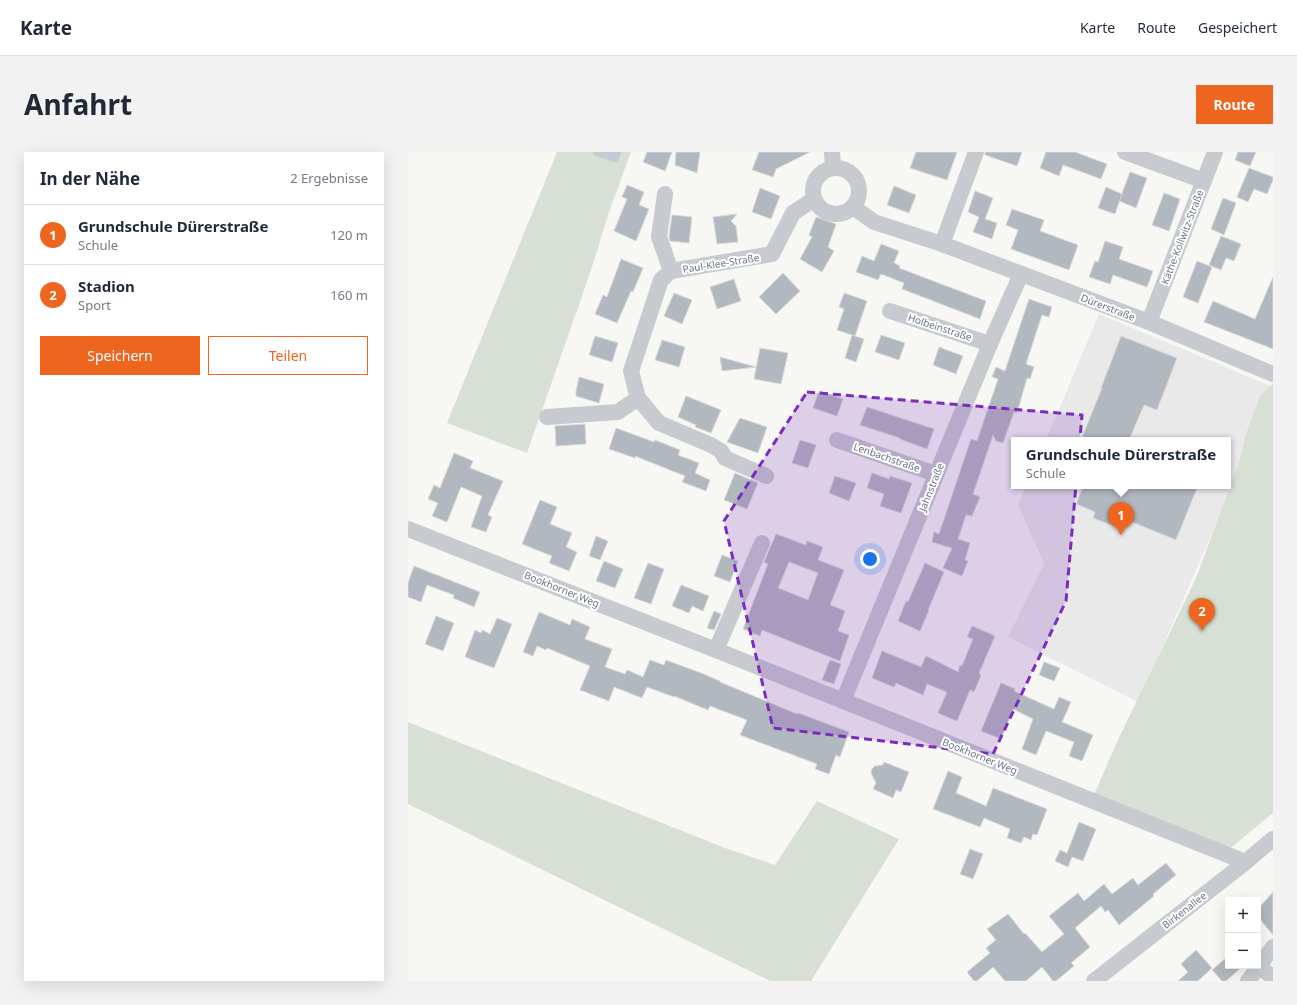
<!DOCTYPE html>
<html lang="de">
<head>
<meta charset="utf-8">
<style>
	body { margin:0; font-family:"Noto Sans",sans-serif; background:#f2f2f3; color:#1f2937 }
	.controls { position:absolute; right:12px; bottom:12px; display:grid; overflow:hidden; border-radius:0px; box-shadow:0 4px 16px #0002 }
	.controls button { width:36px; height:36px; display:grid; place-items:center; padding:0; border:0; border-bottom:1px solid #e0e1e3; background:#fff; color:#1f2937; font:20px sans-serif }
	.you { position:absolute; left:462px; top:407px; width:14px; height:14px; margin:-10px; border:3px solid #fff; border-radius:50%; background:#1a73e8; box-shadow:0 0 0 6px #1a73e833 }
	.badge { display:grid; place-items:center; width:26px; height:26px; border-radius:50%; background:#ed651f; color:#fff; font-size:13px; font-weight:700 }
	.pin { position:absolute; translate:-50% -33px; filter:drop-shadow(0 1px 2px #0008) }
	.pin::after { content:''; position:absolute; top:21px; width:14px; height:12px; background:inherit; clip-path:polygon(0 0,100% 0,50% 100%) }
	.popup { position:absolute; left:603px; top:285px; width:220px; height:52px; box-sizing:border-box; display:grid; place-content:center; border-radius:0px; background:#fff; filter:drop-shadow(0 1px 3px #0005); font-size:13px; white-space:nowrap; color:#747a83 }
	.popup b { font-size:15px; color:#1f2937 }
	.popup::after { content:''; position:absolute; left:50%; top:100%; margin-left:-8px; border:8px solid transparent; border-top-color:#fff }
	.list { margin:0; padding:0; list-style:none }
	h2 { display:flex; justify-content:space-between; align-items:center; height:52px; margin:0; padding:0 16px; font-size:17px }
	h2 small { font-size:13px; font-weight:400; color:#747a83 }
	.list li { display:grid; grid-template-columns:26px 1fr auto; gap:12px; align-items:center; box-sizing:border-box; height:60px; padding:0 16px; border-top:1px solid #e0e1e3 }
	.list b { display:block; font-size:15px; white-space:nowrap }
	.list p { margin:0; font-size:13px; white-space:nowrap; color:#747a83 }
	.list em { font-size:13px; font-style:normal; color:#747a83 }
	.actions { display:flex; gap:8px; padding:12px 16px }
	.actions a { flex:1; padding:9px 0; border:1px solid #ed651f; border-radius:0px; text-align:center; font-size:14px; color:#ed651f }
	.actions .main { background:#ed651f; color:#fff }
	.map { position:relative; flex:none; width:865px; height:829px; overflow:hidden; border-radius:0px }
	header { display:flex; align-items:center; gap:24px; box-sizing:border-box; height:56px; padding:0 20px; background:#fff; border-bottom:1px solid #e0e1e3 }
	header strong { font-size:19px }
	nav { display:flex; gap:22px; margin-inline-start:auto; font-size:14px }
	.intro { display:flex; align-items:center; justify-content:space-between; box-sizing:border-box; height:96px; padding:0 24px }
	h1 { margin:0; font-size:28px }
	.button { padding:10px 18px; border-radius:0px; background:#ed651f; color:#fff; font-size:14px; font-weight:700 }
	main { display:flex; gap:24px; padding:0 24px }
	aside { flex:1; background:#fff; border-radius:0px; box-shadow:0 4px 16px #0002 }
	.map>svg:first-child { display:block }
	.built { fill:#e8e9e8 }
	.green { fill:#d8e0d5 }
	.water { fill:#c3ccd2 }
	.building { fill:#b2b8bf; stroke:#d9d9d7; fill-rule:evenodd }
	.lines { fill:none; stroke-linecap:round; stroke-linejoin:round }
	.minor { stroke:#c7cace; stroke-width:16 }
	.marked { fill:#7b2cbf; fill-opacity:0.2; stroke:#7b2cbf; stroke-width:3; stroke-dasharray:8 5; stroke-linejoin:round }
	.labels { text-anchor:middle; stroke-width:4; stroke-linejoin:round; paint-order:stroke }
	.street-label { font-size:10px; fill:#657487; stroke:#fff }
</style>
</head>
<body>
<header>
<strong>Karte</strong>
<nav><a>Karte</a><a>Route</a><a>Gespeichert</a></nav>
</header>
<div class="intro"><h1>Anfahrt</h1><a class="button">Route</a></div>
<main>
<aside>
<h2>In der Nähe<small>2 Ergebnisse</small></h2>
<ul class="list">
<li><span class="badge">1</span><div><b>Grundschule Dürerstraße</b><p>Schule</p></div><em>120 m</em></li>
<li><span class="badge">2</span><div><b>Stadion</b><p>Sport</p></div><em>160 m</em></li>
</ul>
<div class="actions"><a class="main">Speichern</a><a>Teilen</a></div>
</aside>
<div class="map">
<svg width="865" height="829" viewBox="0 0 865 829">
	<rect width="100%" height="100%" fill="#f7f8f4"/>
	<polygon class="built" points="691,162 865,235 865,243 730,550 600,485 636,412 610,353 618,334 820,334 820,288 638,288"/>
	<g class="green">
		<polygon points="149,0 223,0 202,57 183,118 119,301 39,271"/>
		<polygon points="865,231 865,661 820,698 685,645 709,590 788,426 832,308 837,285 852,244"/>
		<polygon points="0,570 317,696 367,713 409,649 491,687 403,829 362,829 0,652"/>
	</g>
	<polygon class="water" points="186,0 214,0 209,11 185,3"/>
	<g class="building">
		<polygon points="239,0 264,0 257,19 235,10"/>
		<polygon points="268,0 292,0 289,21 267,13"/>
		<polygon points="351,0 402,0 368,17 365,25 344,18"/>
		<polygon points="508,0 549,0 539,28 502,16"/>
		<polygon points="577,0 614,0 609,14 577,3"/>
		<polygon points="638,0 667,0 699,12 693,27 655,13 651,24 632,16"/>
		<polygon points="830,0 848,0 842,14 827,8"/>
		<polygon points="841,16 865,25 865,28 859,42 846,37 840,50 829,45"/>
		<polygon points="722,20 739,26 728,56 711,49"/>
		<polygon points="219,33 236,40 231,53 241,57 228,89 206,79 219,47 214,45"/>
		<polygon points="486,34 508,43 501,61 479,53"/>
		<polygon points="698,35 714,42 707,62 690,56"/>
		<polygon points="352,36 372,44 363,67 344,60"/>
		<polygon points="567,39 585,46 577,67 589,71 584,87 565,80 571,65 560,60"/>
		<polygon points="756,41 772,47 761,79 744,73"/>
		<polygon points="815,46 828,51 816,83 803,77"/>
		<polygon points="604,57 636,68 632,79 670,93 661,118 603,97 610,78 598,73"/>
		<polygon points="329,62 323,69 328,74 330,90 309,92 305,65"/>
		<polygon points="264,63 284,65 281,91 262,89 261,84"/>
		<polygon points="408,65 428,72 420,95 426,99 414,120 392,107 404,85 401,83"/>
		<polygon points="813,84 833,92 826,109 818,106 813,118 801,113"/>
		<polygon points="697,89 715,95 711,107 745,119 739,135 705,123 702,132 681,125 687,109 690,110"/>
		<polygon points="473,92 491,99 486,111 492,114 491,116 578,149 572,167 494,137 496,131 473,122 470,128 448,120 454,104 466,109"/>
		<polygon points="213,107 235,116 225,140 223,139 209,171 187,162 195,143 199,145"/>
		<polygon points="789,109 804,115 790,151 775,145"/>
		<polygon points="375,121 392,139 368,162 351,145"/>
		<polygon points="865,125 865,197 796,170 805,149 847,167"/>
		<polygon points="326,127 333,149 309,157 302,135"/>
		<polygon points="266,141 284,148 274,172 256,164"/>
		<polygon points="436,141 459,149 447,184 429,178 436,157 431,155"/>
		<polygon points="621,147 644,155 641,165 634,163 618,212 626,215 622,227 619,226 609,261 606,260 595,291 588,289 585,283 565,342 572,345 564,364 558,363 550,387 562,391 557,408 560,409 554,424 535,416 544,396 524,390 526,380 531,382 563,287 569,289 590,227 584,225 588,215 597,219"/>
		<polygon points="444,183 456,187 448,210 437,206"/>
		<polygon points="473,183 497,191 491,208 467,200"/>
		<polygon points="187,184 210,191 204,210 181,203"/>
		<polygon points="713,184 769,206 749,258 736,253 721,288 681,288 674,285 694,236 693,236"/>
		<polygon points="254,188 277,195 271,215 247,208"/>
		<polygon points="531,195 555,204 548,222 525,213"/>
		<polygon points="352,196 380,201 373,232 346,227"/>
		<polygon points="312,205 348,215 314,219"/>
		<polygon points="171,225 196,232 191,251 168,244 168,239"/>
		<polygon points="411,239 435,247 429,264 405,256"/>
		<polygon points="278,244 313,258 303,281 287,275 288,273 270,265"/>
		<polygon points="459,255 526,277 519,297 492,287 492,286 452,273"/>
		<polygon points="332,266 359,275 350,301 319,290"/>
		<polygon points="177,272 178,292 148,294 147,274"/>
		<polygon points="208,276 246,290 247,288 272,298 270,303 291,311 287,321 302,328 298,339 274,330 277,324 227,304 227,306 201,297"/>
		<polygon points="392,288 408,293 400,316 384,311"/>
		<polygon points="46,301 65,309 62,316 95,329 80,363 84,365 78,380 63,375 74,344 53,335 39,370 24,364 30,351 20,347 26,333 32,336"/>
		<polygon points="327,321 350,331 339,357 316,348"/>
		<polygon points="464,321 481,327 482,324 504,331 493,361 472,354 476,342 459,336"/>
		<polygon points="427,324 448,331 441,349 421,341"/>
		<polygon points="675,334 790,334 768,388 707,363 703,373 685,366 687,360 668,352"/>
		<polygon points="132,348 149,355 142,372 164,381 158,395 169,400 161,419 141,411 144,404 114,392"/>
		<path d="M368,382l30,11 1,-4 16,6 -5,13 26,10 -14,35 15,6 -7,20 11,4 -9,26 -78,-31 -2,6 -17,-7 25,-65 -4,-2zM381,410l29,11 -10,27 -30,-12z"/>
		<polygon points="188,384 200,389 192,408 181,404"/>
		<polygon points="314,403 330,409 322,430 306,424"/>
		<polygon points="196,409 215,417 207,436 188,429"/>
		<polygon points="240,411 256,417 243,452 226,446"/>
		<polygon points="517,411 536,420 520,458 521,458 512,479 490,469 498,449 500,450"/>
		<polygon points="6,414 72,440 66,455 45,446 46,443 19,433 13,450 0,445 0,431"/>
		<polygon points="273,433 301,444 295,459 284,454 281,461 264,454"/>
		<polygon points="306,459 313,462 306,478 299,476"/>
		<polygon points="131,460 162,473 164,467 182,475 177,487 204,497 197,515 217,522 219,518 235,525 242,508 256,513 258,508 293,521 312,529 312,530 389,562 390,561 441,580 432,605 428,603 421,622 407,617 409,612 332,583 339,568 302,554 300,558 266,544 266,545 239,535 234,546 206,535 201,549 172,538 182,514 139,496 138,498 129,494 125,504 115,500"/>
		<polygon points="28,464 46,471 35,499 17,492"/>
		<polygon points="89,466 104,472 86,516 57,505 67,478 73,481 74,478 82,482"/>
		<polygon points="564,474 587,484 571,521 573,523 566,540 562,538 549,569 530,561 539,540 519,532 515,543 488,531 486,535 464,526 474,499 513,515 518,504 550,520 552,513 554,514 565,487 559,485"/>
		<polygon points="422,508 433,512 426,532 414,528"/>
		<polygon points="636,510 652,516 646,529 631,523"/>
		<polygon points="593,531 607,537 606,539 646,557 651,545 663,550 654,570 685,583 674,609 661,604 666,590 638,579 628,603 614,597 625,567 605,557 593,587 573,579"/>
		<polygon points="476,610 501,620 493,640 488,638 485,646 465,637 468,631 463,621 464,617 467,614 475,613"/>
		<polygon points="540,619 554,625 548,641 578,654 585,636 639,657 629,683 625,682 623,688 616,685 613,691 599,686 602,677 576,666 572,675 525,657"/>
		<polygon points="671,670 688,677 675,709 664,705 660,715 647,709 652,698 659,701"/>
		<polygon points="562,697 575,702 565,727 552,722"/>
		<polygon points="758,711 768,723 745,742 746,744 711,773 700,758 697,760 693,754 667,776 682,795 663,811 666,814 648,829 645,829 634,815 618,829 597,829 585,815 569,829 566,829 559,820 582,801 578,796 588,788 579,777 600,762 616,782 617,781 634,800 656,782 641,764 670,741 676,749 696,732 704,742 725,726 730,733"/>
		<polygon points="865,740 865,783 850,765 850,757"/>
		<polygon points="788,798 804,816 790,829 770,829 780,820 773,812"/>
		<polygon points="820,804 820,814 835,814 818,829 814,829 804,818"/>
	</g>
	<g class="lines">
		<g class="minor">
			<polyline points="424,0 425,16"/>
			<polyline points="568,0 534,92 741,170 865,222"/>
			<polyline points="717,0 796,29"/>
			<circle cx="428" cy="39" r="23"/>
			<polyline points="257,42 251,85 263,119"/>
			<polyline points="445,55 466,70 534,92"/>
			<polyline points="482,159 582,192"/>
			<polyline points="741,170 807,0"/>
			<polyline points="139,265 210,260 230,246"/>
			<polyline points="429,288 528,322"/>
			<polyline points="358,324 317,306 313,299 303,293 251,271 230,246 223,219 253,128 263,119 364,102 385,61 406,47"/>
			<polyline points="0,377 308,498 830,707 834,713"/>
			<polyline points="308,498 354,391"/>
			<polyline points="435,549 582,192 613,122"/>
			<polyline points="851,815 865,825"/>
			<polyline points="686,829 834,713 865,687"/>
			<polyline points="840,829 865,795"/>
		</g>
	</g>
	<path class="marked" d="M399,240l275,23 -16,186 -73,153 -220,-26 -49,-207z"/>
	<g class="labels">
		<g class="street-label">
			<text transform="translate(774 85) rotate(-69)" y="4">Käthe-Kollwitz-Straße</text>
			<text transform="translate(313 111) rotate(-9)" y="4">Paul-Klee-Straße</text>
			<text transform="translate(700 155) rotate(21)" y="4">Dürerstraße</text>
			<text transform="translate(532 175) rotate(18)" y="4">Holbeinstraße</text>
			<text transform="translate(479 305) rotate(19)" y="4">Lenbachstraße</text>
			<text transform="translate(523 335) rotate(-68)" y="4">Jahnstraße</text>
			<text transform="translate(154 437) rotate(22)" y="4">Bookhorner Weg</text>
			<text transform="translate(572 604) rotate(22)" y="4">Bookhorner Weg</text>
			<text transform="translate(776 758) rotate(-38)" y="4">Birkenallee</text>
		</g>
	</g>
</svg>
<div class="controls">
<button>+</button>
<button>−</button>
</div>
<div class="you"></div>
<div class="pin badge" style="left:713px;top:383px">1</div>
<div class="popup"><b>Grundschule Dürerstraße</b>Schule</div>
<div class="pin badge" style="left:794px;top:479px">2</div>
</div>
</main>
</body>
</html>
